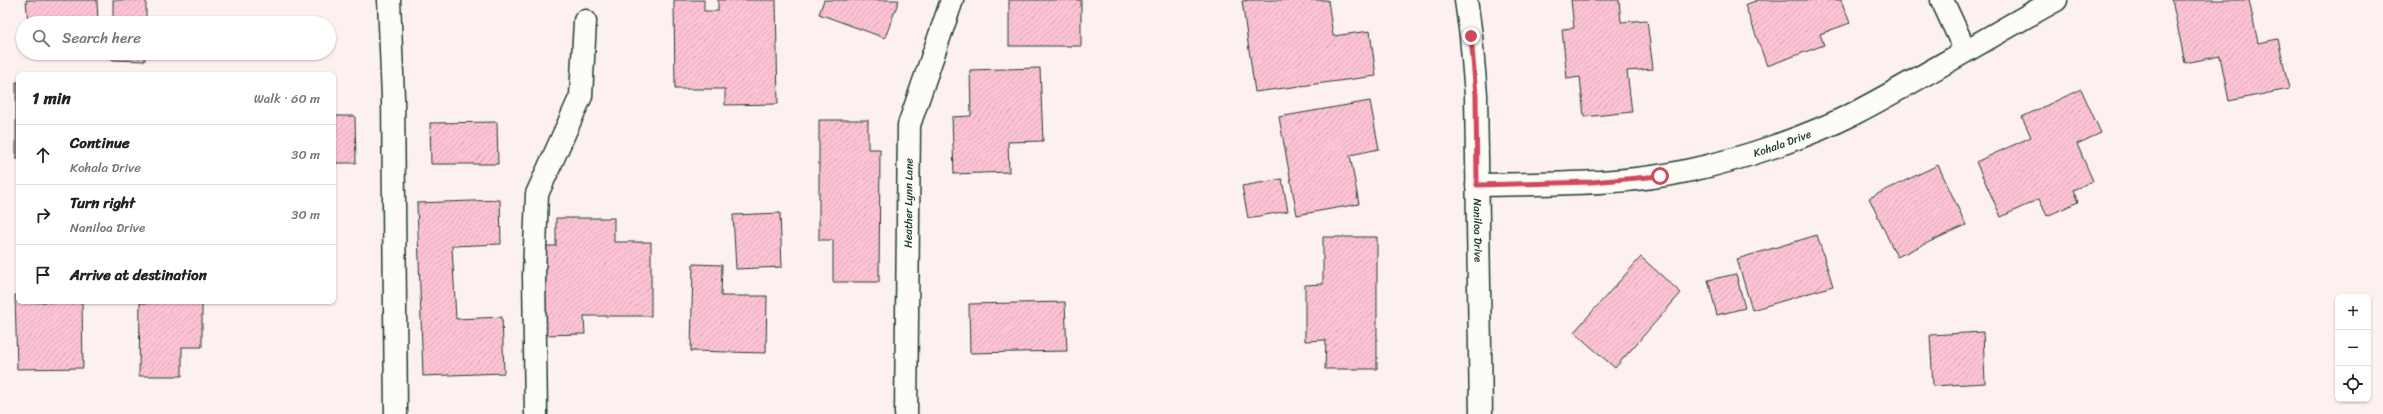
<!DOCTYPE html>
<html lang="en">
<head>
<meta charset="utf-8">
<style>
	body { margin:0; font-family:Sriracha,sans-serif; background:#f6f6f6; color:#222 }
	.controls { position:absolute; right:12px; bottom:12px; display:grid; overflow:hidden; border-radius:6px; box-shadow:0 1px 3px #0004 }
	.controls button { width:36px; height:36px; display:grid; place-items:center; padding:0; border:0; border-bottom:1px solid #e0e0e0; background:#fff; color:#222; font:20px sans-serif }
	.stop { position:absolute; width:12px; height:12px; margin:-9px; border:3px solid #d1495b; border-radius:50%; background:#fff }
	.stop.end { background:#d1495b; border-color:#fff; box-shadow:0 1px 4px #0008 }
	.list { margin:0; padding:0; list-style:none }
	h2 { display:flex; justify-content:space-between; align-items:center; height:52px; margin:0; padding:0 16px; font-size:17px }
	h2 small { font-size:13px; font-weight:400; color:#767676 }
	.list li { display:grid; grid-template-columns:26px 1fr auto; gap:12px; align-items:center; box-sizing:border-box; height:60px; padding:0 16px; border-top:1px solid #e0e0e0 }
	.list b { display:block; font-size:15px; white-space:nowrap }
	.list p { margin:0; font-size:13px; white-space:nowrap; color:#767676 }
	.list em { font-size:13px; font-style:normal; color:#767676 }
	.icon { flex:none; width:22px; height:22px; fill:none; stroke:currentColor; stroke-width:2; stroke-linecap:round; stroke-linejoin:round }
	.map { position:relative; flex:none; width:2383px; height:414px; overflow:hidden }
	.search { position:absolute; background:#fff; box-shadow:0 1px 3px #0004; left:16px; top:16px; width:320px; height:44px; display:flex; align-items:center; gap:10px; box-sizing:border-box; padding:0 14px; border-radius:22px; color:#767676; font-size:15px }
	.panel { position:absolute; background:#fff; box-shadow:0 1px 3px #0004; left:16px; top:72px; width:320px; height:232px; border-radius:6px }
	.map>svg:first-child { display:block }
	.building { fill:url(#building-hatch); stroke:#1f3d34 }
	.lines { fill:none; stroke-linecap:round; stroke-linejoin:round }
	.minor-casing { stroke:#1f3d34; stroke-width:25 }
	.minor { stroke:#fdfcf7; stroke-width:22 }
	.route { stroke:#d1495b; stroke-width:5 }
	.labels { text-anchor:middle; stroke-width:4; stroke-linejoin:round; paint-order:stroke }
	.street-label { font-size:11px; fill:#1f3d34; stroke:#fdfcf7 }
</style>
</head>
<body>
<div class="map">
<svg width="2383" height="414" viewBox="0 0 2383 414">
	<defs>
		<pattern id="building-hatch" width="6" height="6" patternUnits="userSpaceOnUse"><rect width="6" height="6" fill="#fdc3d5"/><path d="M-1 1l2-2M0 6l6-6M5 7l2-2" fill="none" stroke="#d8a8b7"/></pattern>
	</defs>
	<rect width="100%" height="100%" fill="#fdf1f0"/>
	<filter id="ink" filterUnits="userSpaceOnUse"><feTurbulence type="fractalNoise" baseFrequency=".025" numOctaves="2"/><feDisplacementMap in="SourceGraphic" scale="8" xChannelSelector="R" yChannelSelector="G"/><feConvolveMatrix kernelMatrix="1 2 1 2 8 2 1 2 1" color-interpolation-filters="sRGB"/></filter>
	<g filter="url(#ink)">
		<g class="building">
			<polygon points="26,0 97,0 98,23 28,23"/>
			<rect x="113" y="0" width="33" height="23"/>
			<polygon points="674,0 704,0 704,11 718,11 718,0 776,0 778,104 725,105 725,89 675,89"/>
			<polygon points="824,0 899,0 885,38 819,14"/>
			<rect x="1009" y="0" width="72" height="46"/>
			<polygon points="1250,0 1328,0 1333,36 1370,31 1376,76 1255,92 1242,1"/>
			<polygon points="1571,0 1619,0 1621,22 1647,20 1653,69 1627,71 1632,112 1584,117 1580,77 1567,79 1562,29 1574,28"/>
			<polygon points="1758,0 1841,0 1850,23 1820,34 1824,45 1767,66 1745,5"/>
			<polygon points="2172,0 2249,0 2258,43 2278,39 2289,89 2229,101 2220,56 2185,63"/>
			<polygon points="112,53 145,53 145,61 112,60"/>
			<polygon points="1040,68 1043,141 1008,142 1009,172 954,174 952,117 971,116 970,70"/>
			<rect x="16" y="82" width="2" height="77"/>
			<polygon points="2081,89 2101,133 2077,144 2093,181 2073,190 2078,202 2047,216 2039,199 2001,217 1976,162 2031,137 2022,117"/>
			<polygon points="1370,101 1379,149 1350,155 1359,204 1297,215 1279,117"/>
			<polygon points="334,116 355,116 356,163 334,163"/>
			<polygon points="819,120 868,120 868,149 880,149 879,282 833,282 833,240 819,240"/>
			<polygon points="497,122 498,164 431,164 430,123"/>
			<polygon points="1938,165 1966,225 1897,257 1869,198"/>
			<polygon points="1282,179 1288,211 1248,218 1242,186"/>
			<polygon points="500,200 501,244 452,246 456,319 502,317 504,373 423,376 417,203"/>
			<polygon points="780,213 782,267 736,269 733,215"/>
			<polygon points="556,218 614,218 614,242 651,242 651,316 584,316 585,334 542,335 542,246 556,246"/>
			<polygon points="1817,235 1833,286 1752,310 1737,259"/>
			<polygon points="1323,237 1377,237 1377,369 1325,369 1326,340 1305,341 1305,285 1323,284"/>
			<polygon points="1641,257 1681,293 1615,368 1574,332"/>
			<polygon points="693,264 722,265 721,296 767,296 766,353 691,351"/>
			<polygon points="1736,274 1745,308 1717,315 1708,280"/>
			<polygon points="15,295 18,295 18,302 82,302 83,368 17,369"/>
			<polygon points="178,302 202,302 202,347 182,347 182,376 139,376 140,303"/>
			<polygon points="1065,302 1067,351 970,353 969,304"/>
			<polygon points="1983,332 1985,383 1933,386 1930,335"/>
		</g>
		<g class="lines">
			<g class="minor-casing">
				<g id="minor">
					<polyline points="389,0 393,98 396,414"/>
					<path id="s1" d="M1466,0l5,36 5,59 5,319"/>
					<polyline points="1942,0 1965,50"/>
					<path id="s2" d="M1477,185c71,-2 145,1 214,-15 51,-11 116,-33 162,-56 69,-36 135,-77 203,-114"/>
					<polyline points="536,414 534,275 537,194 581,96 585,21"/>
					<path id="s3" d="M906,414l3,-289 43,-125"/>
				</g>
			</g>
			<use href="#minor" class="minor"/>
		</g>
	</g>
	<g class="lines" filter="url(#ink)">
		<polyline class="route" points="1471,36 1476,95 1477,185 1592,182 1660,176"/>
	</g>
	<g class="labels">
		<g class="street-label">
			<text dy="4" stroke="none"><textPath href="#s2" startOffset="310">Kohala Drive</textPath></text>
			<text dy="4" stroke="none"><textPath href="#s3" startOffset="211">Heather Lynn Lane</textPath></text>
			<text dy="4" stroke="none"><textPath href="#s1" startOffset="231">Naniloa Drive</textPath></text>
		</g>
	</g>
</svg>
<div class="controls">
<button>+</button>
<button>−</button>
<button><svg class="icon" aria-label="locate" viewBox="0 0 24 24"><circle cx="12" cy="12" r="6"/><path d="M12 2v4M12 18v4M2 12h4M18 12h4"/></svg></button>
</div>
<div class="stop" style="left:1660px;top:176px"></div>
<div class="stop end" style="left:1471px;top:36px"></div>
<div class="search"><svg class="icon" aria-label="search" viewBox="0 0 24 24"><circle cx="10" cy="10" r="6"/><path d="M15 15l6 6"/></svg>Search here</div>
<section class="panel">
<h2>1 min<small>Walk · 60 m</small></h2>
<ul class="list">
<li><svg class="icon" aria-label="ahead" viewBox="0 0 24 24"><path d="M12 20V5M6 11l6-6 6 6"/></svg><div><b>Continue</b><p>Kohala Drive</p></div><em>30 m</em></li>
<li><svg class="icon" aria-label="right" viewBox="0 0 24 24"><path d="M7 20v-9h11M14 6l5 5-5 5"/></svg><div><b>Turn right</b><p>Naniloa Drive</p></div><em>30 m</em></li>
<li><svg class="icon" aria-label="arrive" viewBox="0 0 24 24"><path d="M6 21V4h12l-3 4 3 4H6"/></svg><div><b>Arrive at destination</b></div></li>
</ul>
</section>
</div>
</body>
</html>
